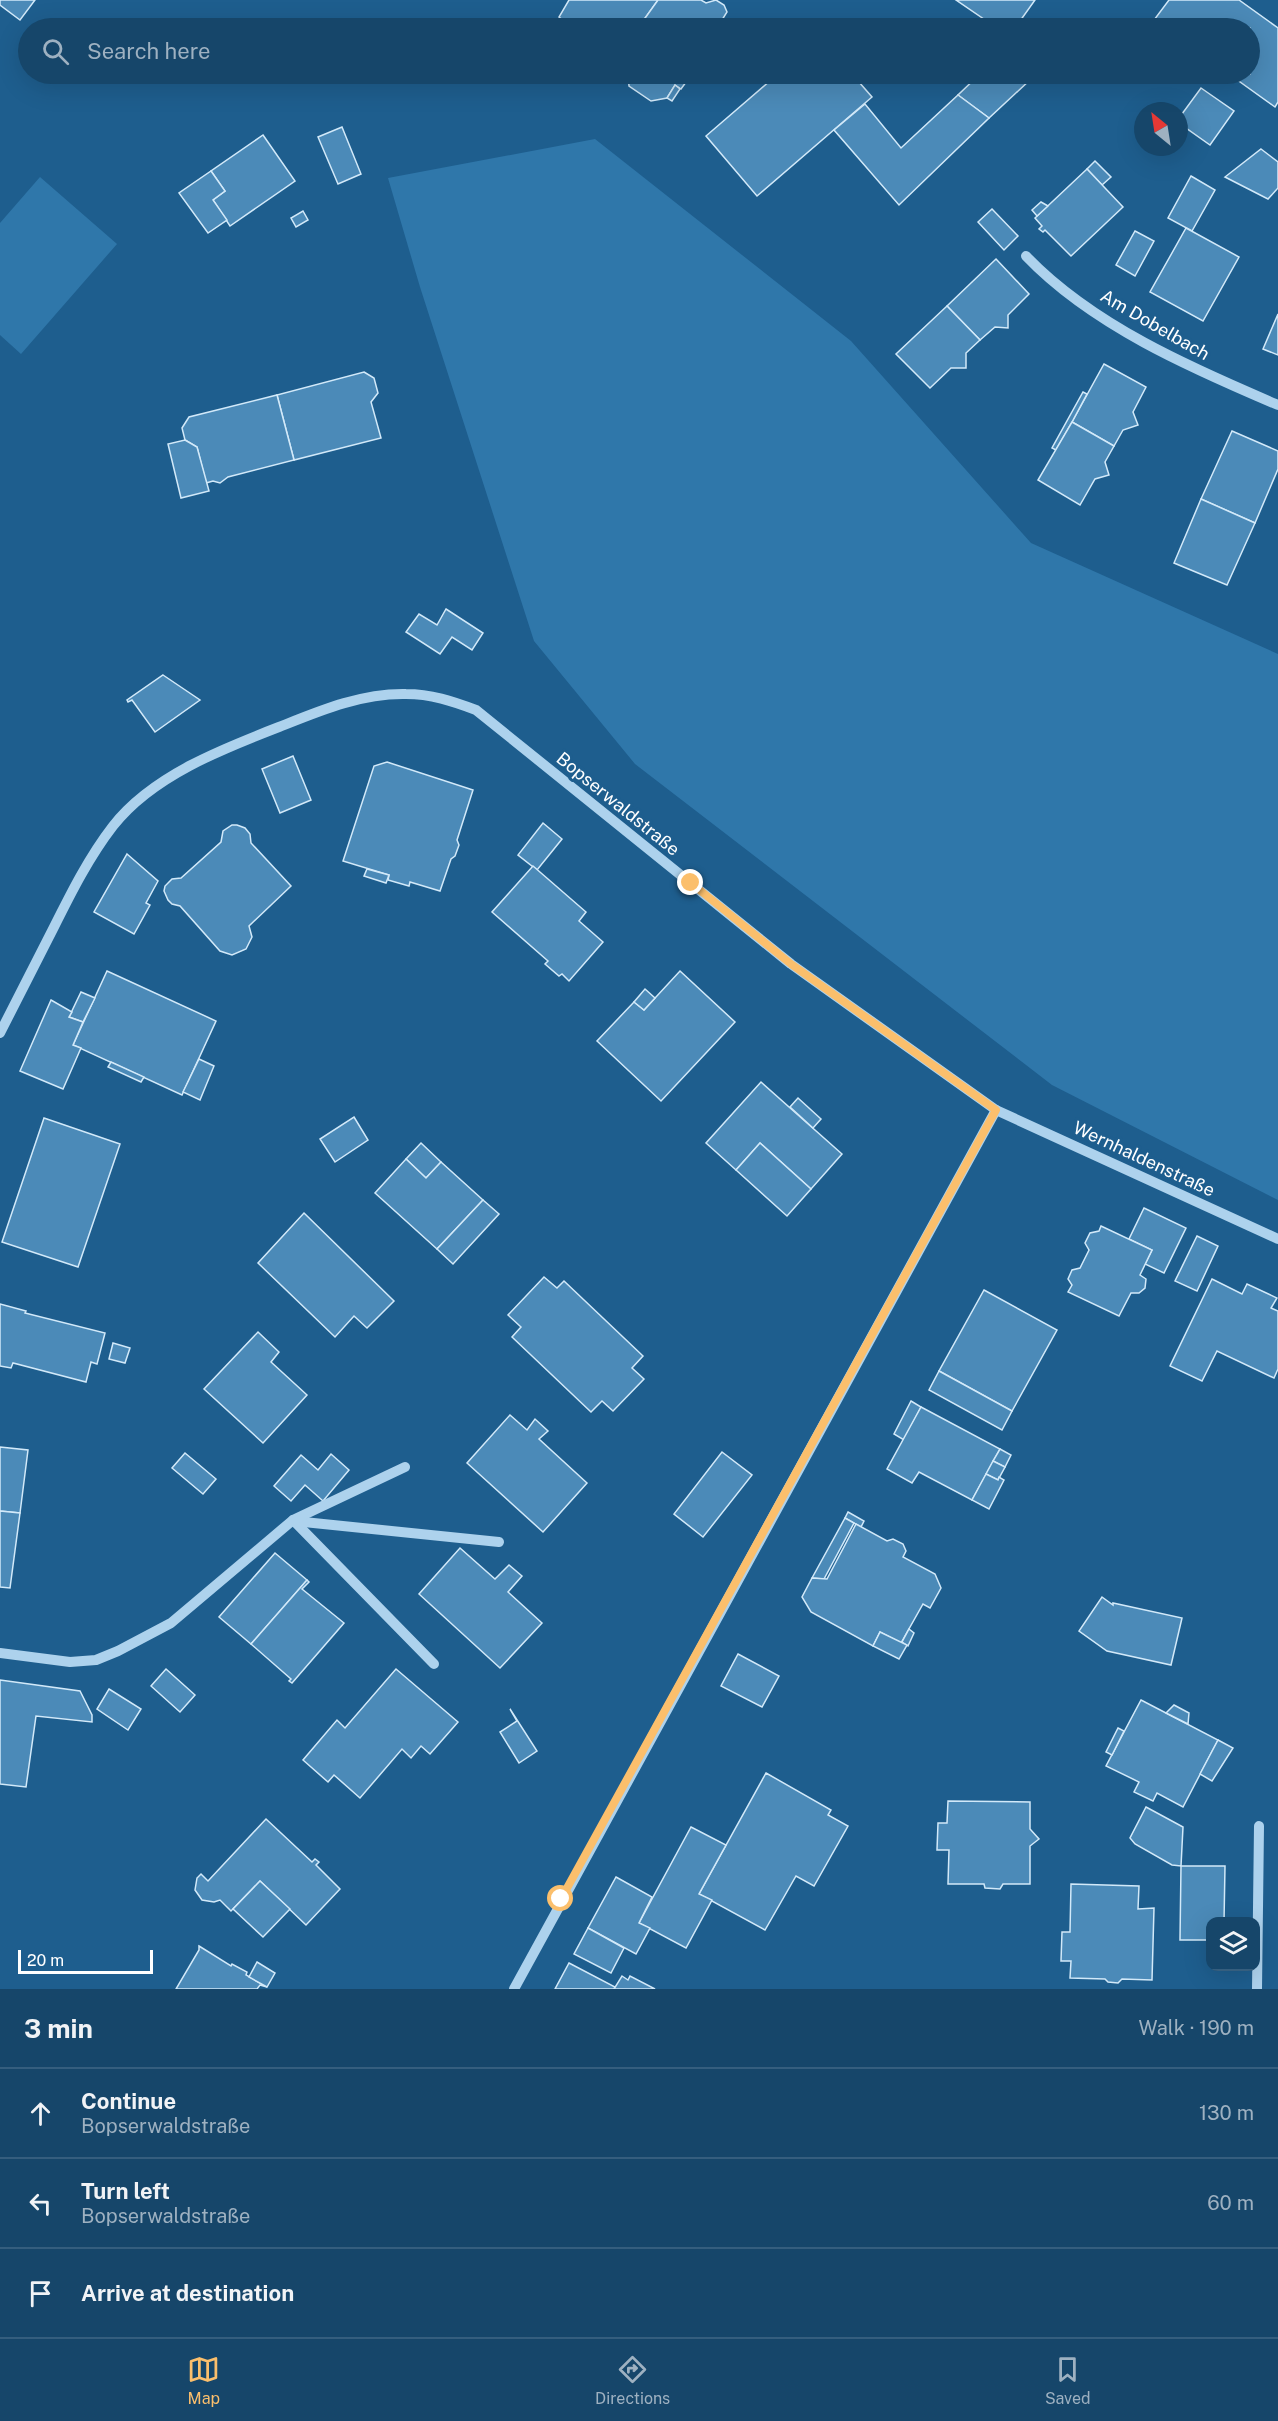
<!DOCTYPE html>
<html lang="en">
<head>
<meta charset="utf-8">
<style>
	body { margin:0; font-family:"Public Sans",sans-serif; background:#235072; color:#f1f3f6 }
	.controls { position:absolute; right:18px; bottom:18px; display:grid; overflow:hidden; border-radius:12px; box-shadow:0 6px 24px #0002 }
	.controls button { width:54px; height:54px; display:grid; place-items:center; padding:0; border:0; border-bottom:2px solid #355e7e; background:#16466a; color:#f1f3f6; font:30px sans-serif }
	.compass { position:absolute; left:1134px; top:102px; width:54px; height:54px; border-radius:50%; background:#16466a; box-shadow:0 6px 24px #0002; rotate:330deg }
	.scale { position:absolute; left:18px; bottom:15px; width:135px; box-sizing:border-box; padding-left:6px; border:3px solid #fff; border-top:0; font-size:16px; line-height:21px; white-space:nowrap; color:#fff; -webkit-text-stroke:4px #1e5e8e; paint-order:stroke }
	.stop { position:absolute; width:18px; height:18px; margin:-14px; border:4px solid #fbbf6c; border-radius:50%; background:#fff }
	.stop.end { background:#fbbf6c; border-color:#fff; box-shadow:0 2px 6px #0008 }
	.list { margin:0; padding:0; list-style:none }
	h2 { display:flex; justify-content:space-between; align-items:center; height:78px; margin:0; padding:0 24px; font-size:26px }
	h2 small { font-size:20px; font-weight:400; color:#9eb1c1 }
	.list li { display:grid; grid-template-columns:39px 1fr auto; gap:18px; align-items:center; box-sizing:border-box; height:90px; padding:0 24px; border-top:2px solid #355e7e }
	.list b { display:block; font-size:22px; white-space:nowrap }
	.list p { margin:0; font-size:20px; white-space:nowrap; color:#9eb1c1 }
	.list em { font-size:20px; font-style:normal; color:#9eb1c1 }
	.icon { flex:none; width:33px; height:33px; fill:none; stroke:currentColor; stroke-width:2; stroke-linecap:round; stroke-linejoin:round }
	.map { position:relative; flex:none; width:1278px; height:1989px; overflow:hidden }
	.search { position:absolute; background:#16466a; box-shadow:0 6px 24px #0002; left:18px; right:18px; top:18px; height:66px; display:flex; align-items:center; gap:15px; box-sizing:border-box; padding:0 21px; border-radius:33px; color:#9eb1c1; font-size:22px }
	.sheet { height:348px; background:#16466a }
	nav { display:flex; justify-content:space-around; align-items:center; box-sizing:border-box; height:84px; border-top:2px solid #355e7e; background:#16466a; font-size:16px; color:#9eb1c1 }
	nav a { display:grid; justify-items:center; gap:3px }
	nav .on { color:#fbbf6c }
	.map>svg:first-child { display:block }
	.green { fill:#2f77aa }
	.building { fill:#4b8ab8; stroke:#d2e9f9; stroke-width:1.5 }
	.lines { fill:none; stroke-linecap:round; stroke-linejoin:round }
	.minor { stroke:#add2ed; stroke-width:10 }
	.route { stroke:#fbbf6c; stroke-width:8 }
	.labels { text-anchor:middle; stroke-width:6; stroke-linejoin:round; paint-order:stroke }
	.street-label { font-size:18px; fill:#fff; stroke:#1e5e8e }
</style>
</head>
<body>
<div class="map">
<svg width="1278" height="1989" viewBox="0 0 1278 1989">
	<rect width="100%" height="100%" fill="#1e5e8e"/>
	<g class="green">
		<polygon points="595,139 851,341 1031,543 1278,654 1278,1200 1052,1085 635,764 534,641 420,287 388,178"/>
		<polygon points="40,177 117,244 21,354 0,335 0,223"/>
	</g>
	<g class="building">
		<polygon points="0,0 35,0 20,20 0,5"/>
		<polygon points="569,0 658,0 638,28 563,28 563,20 559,17"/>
		<polygon points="658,0 701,0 706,3 716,0 724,5 727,12 717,28 638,28"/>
		<polygon points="956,0 1035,0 1015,28 997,28"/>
		<polygon points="1169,0 1239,0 1278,28 1278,102 1275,107 1229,74 1250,74 1250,28 1166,28 1154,20"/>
		<polygon points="628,74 692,74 681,89 675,85 667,98 651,101 629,86"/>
		<polygon points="778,74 852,74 872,97 757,196 706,136"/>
		<polygon points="980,74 1026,74 1031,79 989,118 958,95"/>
		<polygon points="675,85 680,89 672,101 667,98"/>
		<polygon points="1201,88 1234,111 1210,145 1179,123 1179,118"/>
		<polygon points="958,95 989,118 899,205 834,130 865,104 901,148"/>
		<polygon points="342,127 361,174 338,184 318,137"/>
		<polygon points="263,135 295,181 230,226 213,200 225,191 211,171"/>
		<polygon points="1261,149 1278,162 1278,188 1268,199 1225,177"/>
		<polygon points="1095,161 1111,177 1102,185 1087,169"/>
		<polygon points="1087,169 1123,207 1071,256 1045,230 1043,232 1039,229 1042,226 1035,218"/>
		<polygon points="211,171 225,191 213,200 227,220 208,233 179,193"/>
		<polygon points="1191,176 1215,190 1192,231 1168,218"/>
		<polygon points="1041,202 1048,206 1037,216 1032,210"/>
		<polygon points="992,209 1018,236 1004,250 978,222"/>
		<polygon points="303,211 308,220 296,227 291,218"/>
		<polygon points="1186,228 1239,257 1203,321 1150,292"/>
		<polygon points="1135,231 1154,241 1135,276 1116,265"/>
		<polygon points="996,259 1029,294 1008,315 1008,328 995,327 980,340 947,306"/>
		<polygon points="947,306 980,340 966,353 966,368 951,368 930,388 896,354"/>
		<polygon points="1278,314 1278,355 1263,349"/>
		<polygon points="1104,364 1146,387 1133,412 1138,425 1123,430 1114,446 1072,422"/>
		<polygon points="364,372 374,378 378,393 371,402 381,438 294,460 277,395"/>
		<polygon points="1083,392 1087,394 1072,422 1056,450 1052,448"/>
		<polygon points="277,395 294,460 228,477 220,483 213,481 206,483 197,447 185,440 182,428 189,417"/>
		<polygon points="1072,422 1114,446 1105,462 1109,475 1095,479 1080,505 1038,480"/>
		<polygon points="1232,431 1278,451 1278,469 1255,523 1201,499"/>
		<polygon points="185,440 197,447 209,491 181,498 168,444"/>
		<polygon points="1201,499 1255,523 1227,585 1174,563"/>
		<polygon points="446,609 483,633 472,650 452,637 440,654 406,632 419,614 437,625"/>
		<polygon points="163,675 200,700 155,732 132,700 128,702 127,700"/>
		<polygon points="293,756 311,800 280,813 262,769"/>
		<polygon points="387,762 473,790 457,840 459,845 455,856 451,859 440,891 410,882 409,886 388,880 389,875 343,861 374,766"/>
		<polygon points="543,823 562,839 537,870 518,855"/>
		<polygon points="232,825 237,825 245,828 250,834 251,843 291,886 249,926 252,937 246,949 232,955 220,951 180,906 172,904 168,900 164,891 165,886 172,879 181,878 221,842 223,831"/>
		<polygon points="127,854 158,881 146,903 150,905 134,934 94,912"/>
		<polygon points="533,866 586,912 579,921 603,942 569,981 562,974 559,976 545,964 548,961 492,912"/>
		<polygon points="367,869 389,875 386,883 364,876"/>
		<polygon points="107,971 216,1021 182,1095 73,1045"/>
		<polygon points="680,971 735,1022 661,1101 597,1041 634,1002 644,1010"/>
		<polygon points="645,989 655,998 644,1010 634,1002"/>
		<polygon points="81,992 95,998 83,1022 69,1017"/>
		<polygon points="51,1000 72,1012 69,1017 83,1022 73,1045 81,1048 63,1089 20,1071"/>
		<polygon points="199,1059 214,1066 200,1100 183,1092"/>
		<polygon points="111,1062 144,1077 141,1082 108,1067"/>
		<polygon points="761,1082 842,1154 811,1189 760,1143 736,1170 706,1143"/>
		<polygon points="798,1098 821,1119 813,1128 790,1107"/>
		<polygon points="354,1117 368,1140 335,1162 320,1139"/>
		<polygon points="44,1118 120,1144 78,1267 2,1242"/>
		<polygon points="421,1143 441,1162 426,1178 406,1159"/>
		<polygon points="760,1143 811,1189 787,1216 736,1170"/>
		<polygon points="406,1159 426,1178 441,1162 483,1200 437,1249 375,1193"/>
		<polygon points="483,1200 499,1214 453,1264 437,1249"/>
		<polygon points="1144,1208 1186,1228 1164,1273 1145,1264 1152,1250 1129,1239"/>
		<polygon points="304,1213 394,1301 367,1328 354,1316 335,1337 258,1263"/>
		<polygon points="1101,1226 1152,1250 1140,1275 1146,1279 1145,1288 1139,1293 1131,1293 1119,1316 1068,1292 1072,1285 1068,1279 1072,1270 1080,1268 1089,1250 1085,1243 1090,1233 1099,1231"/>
		<polygon points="1197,1236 1218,1246 1197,1291 1175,1281"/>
		<polygon points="544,1277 557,1288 564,1281 643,1356 632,1368 644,1379 613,1411 602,1401 591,1412 512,1337 521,1327 508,1315"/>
		<polygon points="1212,1279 1242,1294 1247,1284 1277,1298 1271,1308 1278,1311 1278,1369 1274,1378 1217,1351 1202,1381 1170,1366"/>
		<polygon points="984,1290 1057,1330 1012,1411 939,1371"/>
		<polygon points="0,1304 26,1311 25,1313 105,1333 97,1364 91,1362 86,1382 13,1363 11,1368 0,1366"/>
		<polygon points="258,1332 279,1352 271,1362 307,1395 263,1443 204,1389"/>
		<polygon points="113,1343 130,1348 125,1363 109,1359"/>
		<polygon points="939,1371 1012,1411 1002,1430 929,1390"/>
		<polygon points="911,1401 921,1407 904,1440 894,1434"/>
		<polygon points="921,1407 1000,1449 972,1500 919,1472 912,1483 887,1469"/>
		<polygon points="510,1415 527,1430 535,1419 548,1431 539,1439 587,1483 543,1532 467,1463"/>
		<polygon points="0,1447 28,1450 20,1513 0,1511"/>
		<polygon points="1000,1449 1011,1455 1005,1467 993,1461"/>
		<polygon points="722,1452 752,1475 703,1537 674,1514"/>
		<polygon points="185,1453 216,1479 203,1494 172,1468"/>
		<polygon points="331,1454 349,1470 323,1501 305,1485 291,1501 274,1486 301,1455 318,1470"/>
		<polygon points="993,1461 1005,1467 998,1480 986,1474"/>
		<polygon points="986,1474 998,1480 999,1477 1004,1480 989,1509 972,1500"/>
		<polygon points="0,1511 20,1513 10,1588 0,1587"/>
		<polygon points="848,1512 864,1521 861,1527 845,1518"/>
		<polygon points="845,1518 854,1523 824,1579 812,1578"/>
		<polygon points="856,1524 887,1541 893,1539 903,1544 906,1551 903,1557 935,1574 941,1588 930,1608 923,1604 901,1643 880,1632 873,1646 811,1612 802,1597 812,1578 827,1579"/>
		<polygon points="460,1548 495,1579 509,1565 522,1576 508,1592 542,1623 500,1668 419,1594"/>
		<polygon points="275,1553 307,1580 251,1644 219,1617"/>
		<polygon points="307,1580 309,1582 302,1589 344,1623 292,1683 289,1681 291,1679 251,1644"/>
		<polygon points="1102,1597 1113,1605 1113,1603 1182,1618 1171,1665 1107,1651 1079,1631"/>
		<polygon points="909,1629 914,1633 908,1646 902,1642"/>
		<polygon points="880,1632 907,1645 899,1659 873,1646"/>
		<polygon points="738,1654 779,1676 762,1707 721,1686"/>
		<polygon points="166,1669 195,1695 180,1712 151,1686"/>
		<polygon points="396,1669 458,1722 430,1754 421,1746 411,1758 402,1749 360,1798 334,1775 328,1782 303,1760 337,1720 345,1728"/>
		<polygon points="0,1680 80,1691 92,1715 92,1722 36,1716 26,1787 0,1784"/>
		<polygon points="109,1689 141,1709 128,1730 97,1709"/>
		<polygon points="1141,1700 1218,1740 1183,1807 1157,1793 1153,1801 1134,1792 1139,1782 1106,1766"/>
		<polygon points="1174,1705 1189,1713 1188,1724 1166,1713"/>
		<polygon points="510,1709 537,1751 519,1763 500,1732 517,1721"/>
		<polygon points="1118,1728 1124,1731 1112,1755 1106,1752"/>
		<polygon points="1218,1740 1233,1748 1212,1781 1200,1774"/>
		<polygon points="766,1773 831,1810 828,1815 848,1826 814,1886 796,1876 765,1930 699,1894"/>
		<polygon points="948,1801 1030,1802 1030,1829 1039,1839 1030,1846 1030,1884 1003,1884 1000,1889 985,1888 984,1884 948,1884 949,1850 937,1850 938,1823 947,1823"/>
		<polygon points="1146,1807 1183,1827 1181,1866 1172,1865 1135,1844 1130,1838"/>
		<polygon points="266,1819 312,1862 315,1859 319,1862 316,1865 340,1889 306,1925 260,1881 231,1911 220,1900 214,1902 202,1900 195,1890 197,1878 201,1874 208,1881"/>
		<polygon points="691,1827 726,1845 699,1894 712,1900 686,1948 639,1923"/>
		<polygon points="1181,1866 1225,1866 1224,1922 1210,1922 1210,1940 1180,1940"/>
		<polygon points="616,1877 652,1897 639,1923 650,1928 636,1954 588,1928"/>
		<polygon points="260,1881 290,1909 263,1937 233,1909"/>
		<polygon points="1071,1884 1139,1886 1138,1909 1154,1908 1152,1980 1122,1979 1118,1983 1108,1982 1105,1979 1070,1978 1071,1961 1061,1961 1062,1932 1070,1932"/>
		<polygon points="588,1928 624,1948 611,1973 574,1954"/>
		<polygon points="199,1946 231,1966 232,1964 247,1972 246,1975 267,1987 260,1985 257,1989 176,1989 199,1950"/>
		<polygon points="257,1962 275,1973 267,1987 249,1977"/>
		<polygon points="569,1963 615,1987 614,1989 555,1989"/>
		<polygon points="622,1976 628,1980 630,1976 655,1989 614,1989"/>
	</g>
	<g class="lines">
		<g class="minor">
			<path d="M1026,256c66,69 165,112 252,149"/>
			<path d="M0,1033c18,-35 36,-70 54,-106 17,-34 35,-70 59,-101 39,-50 109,-77 166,-99 40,-16 82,-34 127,-33 25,0 46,7 70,16l315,254 205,146 282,129"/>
			<polyline points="293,1520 434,1664"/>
			<polyline points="294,1521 499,1542"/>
			<polyline points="0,1653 70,1662 96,1660 118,1651 171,1623 293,1520 405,1467"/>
			<polyline points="514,1989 996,1110"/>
			<polyline points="1257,1989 1259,1826"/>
		</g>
	</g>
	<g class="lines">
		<polyline class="route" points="561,1899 996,1110 791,964 691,883"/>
	</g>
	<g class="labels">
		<g class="street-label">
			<text transform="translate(1155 325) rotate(30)" y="6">Am Dobelbach</text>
			<text transform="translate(618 804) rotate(39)" y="6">Bopserwaldstraße</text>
			<text transform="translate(1144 1159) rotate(25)" y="6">Wernhaldenstraße</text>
		</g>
	</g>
</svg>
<div class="controls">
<button><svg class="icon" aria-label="layers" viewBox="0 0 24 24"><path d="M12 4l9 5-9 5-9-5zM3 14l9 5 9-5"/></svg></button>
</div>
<svg class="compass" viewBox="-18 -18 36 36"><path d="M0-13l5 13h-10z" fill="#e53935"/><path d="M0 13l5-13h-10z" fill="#9eb1c1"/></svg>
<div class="scale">20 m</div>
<div class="stop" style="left:561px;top:1899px"></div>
<div class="stop end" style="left:691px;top:883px"></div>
<div class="search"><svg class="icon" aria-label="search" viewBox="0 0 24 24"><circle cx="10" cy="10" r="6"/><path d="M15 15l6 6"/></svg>Search here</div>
</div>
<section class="sheet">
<h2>3 min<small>Walk · 190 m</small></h2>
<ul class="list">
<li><svg class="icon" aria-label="ahead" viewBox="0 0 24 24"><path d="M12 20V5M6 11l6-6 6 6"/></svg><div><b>Continue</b><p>Bopserwaldstraße</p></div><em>130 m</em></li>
<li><svg class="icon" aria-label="left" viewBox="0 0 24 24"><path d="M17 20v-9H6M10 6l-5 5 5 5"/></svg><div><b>Turn left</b><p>Bopserwaldstraße</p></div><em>60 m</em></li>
<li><svg class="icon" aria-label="arrive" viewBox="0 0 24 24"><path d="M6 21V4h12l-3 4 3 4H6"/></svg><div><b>Arrive at destination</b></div></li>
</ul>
</section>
<nav>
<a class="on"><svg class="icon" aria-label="map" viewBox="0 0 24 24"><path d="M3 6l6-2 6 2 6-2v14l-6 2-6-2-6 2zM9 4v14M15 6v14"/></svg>Map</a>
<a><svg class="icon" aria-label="directions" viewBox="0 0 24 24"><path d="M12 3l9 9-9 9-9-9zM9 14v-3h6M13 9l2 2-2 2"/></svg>Directions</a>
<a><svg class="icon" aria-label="saved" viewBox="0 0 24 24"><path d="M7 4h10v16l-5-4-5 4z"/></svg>Saved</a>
</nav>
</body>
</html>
